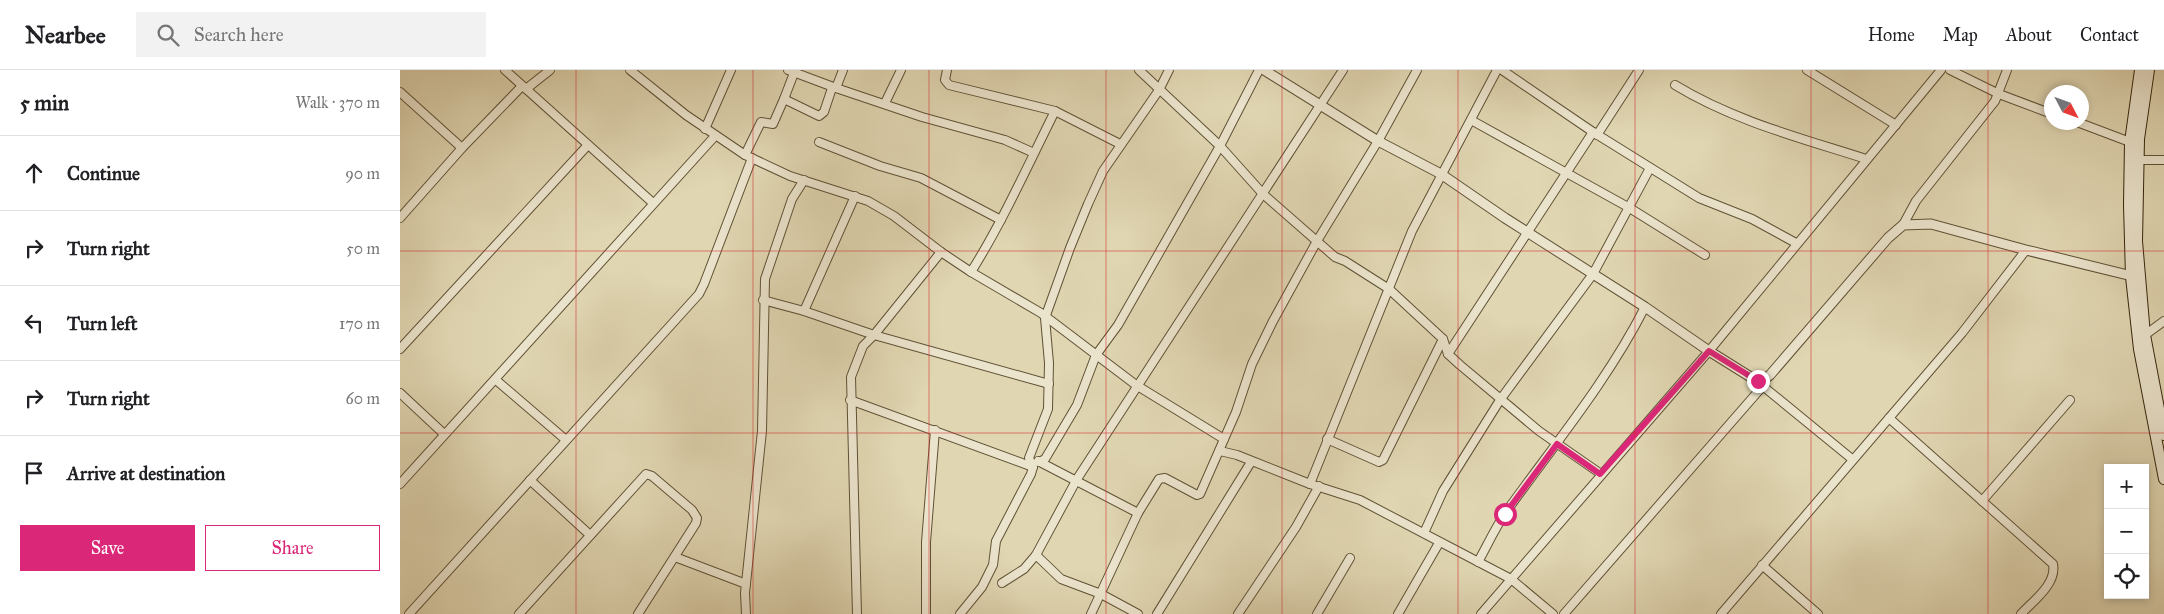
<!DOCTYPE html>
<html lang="en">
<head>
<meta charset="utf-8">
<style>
	body { margin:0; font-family:"IM FELL Great Primer",serif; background:#f2f2f2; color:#202124 }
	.controls { position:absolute; right:15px; bottom:15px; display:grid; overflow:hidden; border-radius:0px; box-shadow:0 2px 8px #0003 }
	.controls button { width:45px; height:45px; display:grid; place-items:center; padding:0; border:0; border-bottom:1px solid #e0e0e0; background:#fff; color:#202124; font:25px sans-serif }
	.compass { position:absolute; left:1644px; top:15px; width:45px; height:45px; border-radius:50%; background:#fff; box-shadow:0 2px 8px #0003; rotate:131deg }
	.stop { position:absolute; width:15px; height:15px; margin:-11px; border:4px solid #db2777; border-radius:50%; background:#fff }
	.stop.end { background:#db2777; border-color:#fff; box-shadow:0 1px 5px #0008 }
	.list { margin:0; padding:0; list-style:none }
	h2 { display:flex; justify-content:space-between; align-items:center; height:65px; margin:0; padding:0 20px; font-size:21px }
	h2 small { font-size:16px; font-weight:400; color:#757577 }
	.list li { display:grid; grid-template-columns:32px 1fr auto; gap:15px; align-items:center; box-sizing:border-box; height:75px; padding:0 20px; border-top:1px solid #e0e0e0 }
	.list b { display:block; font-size:19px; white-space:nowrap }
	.list em { font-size:16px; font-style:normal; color:#757577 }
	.actions { display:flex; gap:10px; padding:15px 20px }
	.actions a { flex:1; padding:11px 0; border:1px solid #db2777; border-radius:0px; text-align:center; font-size:18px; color:#db2777 }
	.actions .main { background:#db2777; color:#fff }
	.icon { flex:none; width:28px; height:28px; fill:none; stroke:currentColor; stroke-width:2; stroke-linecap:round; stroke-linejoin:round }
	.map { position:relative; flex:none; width:1764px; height:544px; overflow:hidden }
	header { display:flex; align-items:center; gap:30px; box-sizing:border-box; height:70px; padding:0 25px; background:#fff; border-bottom:1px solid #e0e0e0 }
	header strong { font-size:24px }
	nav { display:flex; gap:28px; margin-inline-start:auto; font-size:18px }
	.search { width:350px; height:45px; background:#f2f2f2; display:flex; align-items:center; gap:12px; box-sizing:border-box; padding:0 18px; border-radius:0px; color:#757577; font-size:19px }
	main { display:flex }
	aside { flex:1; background:#fff }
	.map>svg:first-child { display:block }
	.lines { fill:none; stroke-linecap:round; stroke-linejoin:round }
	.minor-casing { stroke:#605135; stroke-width:10 }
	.tertiary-casing { stroke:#605135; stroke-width:11 }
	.secondary-casing { stroke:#36250b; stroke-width:12 }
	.minor { stroke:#ebe4cd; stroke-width:8 }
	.tertiary { stroke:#ebe4cd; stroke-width:9 }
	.secondary { stroke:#ebe4cd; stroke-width:10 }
	.route { stroke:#db2777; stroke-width:6 }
	.grid { fill:none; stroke:#d62828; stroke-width:1; stroke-opacity:0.55 }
</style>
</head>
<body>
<header>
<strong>Nearbee</strong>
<div class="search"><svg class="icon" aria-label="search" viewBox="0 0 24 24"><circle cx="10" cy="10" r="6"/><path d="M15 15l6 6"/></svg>Search here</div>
<nav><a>Home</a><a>Map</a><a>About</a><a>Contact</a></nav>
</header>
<main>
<aside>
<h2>5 min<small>Walk · 370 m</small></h2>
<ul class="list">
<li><svg class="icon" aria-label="ahead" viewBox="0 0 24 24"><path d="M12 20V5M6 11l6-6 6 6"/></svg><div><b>Continue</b></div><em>90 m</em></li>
<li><svg class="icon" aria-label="right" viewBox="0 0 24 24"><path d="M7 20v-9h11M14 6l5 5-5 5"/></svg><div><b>Turn right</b></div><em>50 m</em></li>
<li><svg class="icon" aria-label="left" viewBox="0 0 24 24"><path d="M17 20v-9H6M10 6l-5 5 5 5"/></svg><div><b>Turn left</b></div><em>170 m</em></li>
<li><svg class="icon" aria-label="right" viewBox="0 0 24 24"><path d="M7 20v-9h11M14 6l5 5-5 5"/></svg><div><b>Turn right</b></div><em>60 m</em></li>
<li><svg class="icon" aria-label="arrive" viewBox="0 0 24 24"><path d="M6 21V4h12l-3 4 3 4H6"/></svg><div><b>Arrive at destination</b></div></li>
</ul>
<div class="actions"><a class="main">Save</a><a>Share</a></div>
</aside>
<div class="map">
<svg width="1764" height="544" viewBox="0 0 1764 544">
	<rect width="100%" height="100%" fill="#e0d6b2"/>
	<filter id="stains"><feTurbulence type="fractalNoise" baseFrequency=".004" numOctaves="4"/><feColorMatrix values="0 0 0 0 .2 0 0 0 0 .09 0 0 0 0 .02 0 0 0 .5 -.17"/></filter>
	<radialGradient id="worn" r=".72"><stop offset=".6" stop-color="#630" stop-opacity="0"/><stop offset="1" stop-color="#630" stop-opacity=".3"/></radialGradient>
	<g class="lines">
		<g class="minor-casing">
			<g id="minor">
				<polyline points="105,0 253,133"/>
				<polyline points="230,0 286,45 345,85 390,106 468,131 494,146 541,182 571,202 641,243 736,315 824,369"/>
				<polyline points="388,0 436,18"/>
				<polyline points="443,0 436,18 522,47 605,70 634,83"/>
				<polyline points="547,0 545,10 549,15 655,41 720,74"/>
				<polyline points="739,0 820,76 863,124 935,187 945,191 989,219 1043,269 1048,284 1060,295 1139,361 1201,404"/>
				<polyline points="1102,0 1193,62 1299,128 1352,149 1396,173"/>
				<polyline points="1407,0 1496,55"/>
				<polyline points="1550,0 1599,24 1652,44"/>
				<path d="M1275,15c59,36 126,53 191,74"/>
				<polyline points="126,19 150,0"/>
				<polyline points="0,22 62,78"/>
				<polyline points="384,29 394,3"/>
				<polyline points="485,33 501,0"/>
				<polyline points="1071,50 1228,137 1305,185"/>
				<polyline points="1677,52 1730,72"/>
				<polyline points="305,59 331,0"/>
				<polyline points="1197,65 1239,0"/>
				<polyline points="419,72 480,96 521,108 601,150"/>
				<polyline points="345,85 361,52 373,54 384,29 419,46 424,42 432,18"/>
				<polyline points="1738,90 1764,90"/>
				<polyline points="0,148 62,78 122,16"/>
				<polyline points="1503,155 1516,131 1595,31 1607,0"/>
				<path d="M571,202c32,-51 57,-107 84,-161"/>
				<polyline points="363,230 404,241 474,265 649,314"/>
				<polyline points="404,241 455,126"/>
				<polyline points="1745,265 1764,251"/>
				<polyline points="0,279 187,76"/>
				<polyline points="1048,284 1193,62"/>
				<polyline points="96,310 166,370"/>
				<polyline points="1359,313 1452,389"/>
				<polyline points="0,323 44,364"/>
				<polyline points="450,330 633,397"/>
				<path d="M1489,348l164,146c4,20 -20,37 -32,50"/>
				<polyline points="927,369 979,392 983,390 1043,269"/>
				<polyline points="820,381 837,385 910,414 960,430 1111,509 1153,544"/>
				<polyline points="638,391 738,443"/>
				<polyline points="639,392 645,389 677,335 696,285 718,255 820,76 859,0"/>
				<polyline points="130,410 190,465"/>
				<polyline points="0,414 315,66"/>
				<polyline points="910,414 1012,161 1097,0"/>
				<polyline points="1582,431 1670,330"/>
				<polyline points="1024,463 1043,421 1100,330 1193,204 1250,98"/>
				<polyline points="636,485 677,409 943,0"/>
				<polyline points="275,487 346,514"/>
				<path d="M1078,492c9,-16 17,-34 28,-50 48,-67 102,-132 139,-205"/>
				<polyline points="1362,495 1418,544"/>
				<polyline points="602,513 624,499 636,485 661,509 701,524 738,544"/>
				<polyline points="9,544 299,224 304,214 352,88"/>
				<polyline points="119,544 246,404 252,406 292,440 297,448 296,453 238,544"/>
				<polyline points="346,544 345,523 362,361 365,209 392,129 404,110"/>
				<polyline points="457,544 451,307 463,276 474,265 541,182"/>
				<polyline points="526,544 526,472 535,360"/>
				<polyline points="560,544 582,517 593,495 596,471 631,404 633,397 629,388 648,339 649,293 645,248 670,178 688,134 703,101 759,20 769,0"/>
				<polyline points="691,544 738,443 759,409 765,408 797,425 800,424 836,342 852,294 873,251 917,171 978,71 1017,0"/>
				<polyline points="757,544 851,392"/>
				<polyline points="838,544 896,457 919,416"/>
				<polyline points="917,544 950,488"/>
				<polyline points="998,544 1039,473"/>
				<polyline points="1081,544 1309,281 1541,0"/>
				<polyline points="1164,544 1362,317"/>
				<polyline points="1321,544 1562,263 1626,180"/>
			</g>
		</g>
		<g class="tertiary-casing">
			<polyline id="tertiary" points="864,0 978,71 1041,104 1105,148 1245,237 1309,281 1357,311 1362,311 1370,305 1488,168 1503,155 1531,154 1626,180 1736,207"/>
		</g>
		<g class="secondary-casing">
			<g id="secondary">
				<polyline points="1740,0 1730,72 1729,135 1731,207 1739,279 1764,409"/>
				<polyline points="1749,0 1739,69 1737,171 1745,265 1764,365"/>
			</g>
		</g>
		<use href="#minor" class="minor"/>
		<use href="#tertiary" class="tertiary"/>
		<use href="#secondary" class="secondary"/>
	</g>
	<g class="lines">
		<polyline class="route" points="1105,444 1157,374 1200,404 1309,281 1358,311"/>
	</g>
	<path class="grid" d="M176,0v544M353,0v544M529,0v544M706,0v544M882,0v544M1058,0v544M1235,0v544M1411,0v544M1588,0v544M0,181h1764M0,363h1764"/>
	<rect width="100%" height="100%" filter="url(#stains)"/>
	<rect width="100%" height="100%" fill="url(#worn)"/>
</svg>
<div class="controls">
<button>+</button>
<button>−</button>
<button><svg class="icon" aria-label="locate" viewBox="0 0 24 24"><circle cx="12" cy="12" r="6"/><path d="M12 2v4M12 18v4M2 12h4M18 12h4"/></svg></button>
</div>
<svg class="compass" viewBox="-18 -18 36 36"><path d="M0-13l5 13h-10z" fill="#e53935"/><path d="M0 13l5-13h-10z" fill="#757577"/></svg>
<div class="stop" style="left:1105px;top:444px"></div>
<div class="stop end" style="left:1358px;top:311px"></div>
</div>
</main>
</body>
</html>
